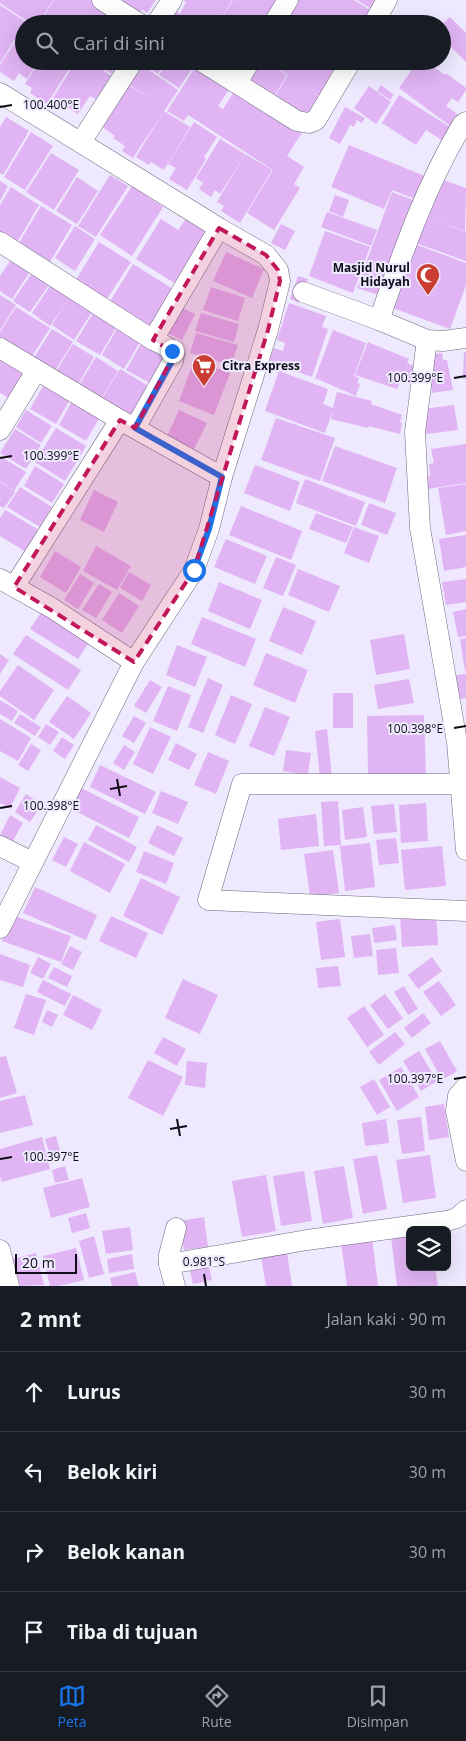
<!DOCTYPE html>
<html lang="id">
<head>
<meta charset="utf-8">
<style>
	body { margin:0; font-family:"Open Sans",sans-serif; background:#242831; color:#f1f3f6 }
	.controls { position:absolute; right:15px; bottom:15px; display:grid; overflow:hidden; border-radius:8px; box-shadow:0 5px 20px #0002 }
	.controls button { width:45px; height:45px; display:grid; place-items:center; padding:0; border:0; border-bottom:1px solid #363941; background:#171b24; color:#f1f3f6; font:25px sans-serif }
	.scale { position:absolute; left:15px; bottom:12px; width:62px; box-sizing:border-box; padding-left:5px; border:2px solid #0f0d15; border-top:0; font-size:14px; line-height:18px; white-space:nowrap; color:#0f0d15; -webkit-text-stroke:4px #eee9fe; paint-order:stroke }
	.stop { position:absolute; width:15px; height:15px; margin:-11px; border:4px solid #1a73e8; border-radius:50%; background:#fff }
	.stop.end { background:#1a73e8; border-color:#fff; box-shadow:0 1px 5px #0008 }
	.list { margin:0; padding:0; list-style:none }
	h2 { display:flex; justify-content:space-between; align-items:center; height:65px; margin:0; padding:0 20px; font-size:21px }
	h2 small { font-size:16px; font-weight:400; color:#9ea1a6 }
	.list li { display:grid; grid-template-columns:32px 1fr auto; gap:15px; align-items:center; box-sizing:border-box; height:80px; padding:0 20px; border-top:1px solid #363941 }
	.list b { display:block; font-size:19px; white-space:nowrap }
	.list em { font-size:16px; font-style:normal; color:#9ea1a6 }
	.icon { flex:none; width:28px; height:28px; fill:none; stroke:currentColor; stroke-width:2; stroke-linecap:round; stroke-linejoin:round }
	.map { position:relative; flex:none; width:466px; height:1286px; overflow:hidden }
	.search { position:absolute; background:#171b24; box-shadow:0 5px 20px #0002; left:15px; right:15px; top:15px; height:55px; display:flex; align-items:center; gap:12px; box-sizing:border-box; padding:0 18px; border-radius:28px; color:#9ea1a6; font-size:19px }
	.sheet { height:385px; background:#171b24 }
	nav { display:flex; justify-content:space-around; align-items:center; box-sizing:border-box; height:70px; border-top:1px solid #363941; background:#171b24; font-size:14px; color:#9ea1a6 }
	nav a { display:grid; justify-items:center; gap:2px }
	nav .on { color:#1a73e8 }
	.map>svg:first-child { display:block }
	.building { fill:#e1b4f4 }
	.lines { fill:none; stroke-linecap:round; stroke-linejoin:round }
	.street-casing { stroke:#6f697f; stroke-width:21 }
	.street { stroke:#fff; stroke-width:20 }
	.route { stroke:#1a73e8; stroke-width:6 }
	.marked { fill:#c2185b; fill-opacity:0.2; stroke:#c2185b; stroke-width:4; stroke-dasharray:10 6; stroke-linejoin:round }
	.ticks { fill:none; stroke:#0f0d15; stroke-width:2 }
	.labels { text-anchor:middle; stroke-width:4; stroke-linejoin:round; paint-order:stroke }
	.poi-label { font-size:12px; font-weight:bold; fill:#0f0d15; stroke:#eee9fe; text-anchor:end }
	.ticks-label { font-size:12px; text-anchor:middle; fill:#0f0d15; stroke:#eee9fe; stroke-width:4; stroke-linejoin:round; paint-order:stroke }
</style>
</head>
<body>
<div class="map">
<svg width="466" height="1286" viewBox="0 0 466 1286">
	<rect width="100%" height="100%" fill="#eee9fe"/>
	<g class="building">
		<polygon points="0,0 53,0 38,24 32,24 13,12 0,3"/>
		<polygon points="54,0 91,0 131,24 39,24"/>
		<polygon points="114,0 156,0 147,13 142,9 138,16"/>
		<polygon points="183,0 232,0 218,24 165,24 173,10 180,14 186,2"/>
		<polygon points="233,0 283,0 266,24 218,24"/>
		<polygon points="292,0 354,0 375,13 368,24 346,24 328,12 344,24 278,24"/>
		<polygon points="357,0 379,0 373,10"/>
		<polygon points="0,5 26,22 0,63"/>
		<polygon points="450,17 466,33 466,62 442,38 442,24"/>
		<polygon points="24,28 24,61 38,61 27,79 19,73 14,81 0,72 0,65"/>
		<polygon points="39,61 74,61 47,104 30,93 32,88 25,84"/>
		<polygon points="76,61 88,61 112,76 97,100 90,96 78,114 53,98"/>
		<polygon points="91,61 120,61 112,74"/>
		<polygon points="136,61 178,90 133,158 122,151 125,146 113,138 115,136 101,126 128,85 152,100 125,82"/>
		<polygon points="139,61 166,61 158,74"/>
		<polygon points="168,61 196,63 179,88 159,75"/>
		<polygon points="211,61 244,61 232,74"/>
		<polygon points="261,61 264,61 287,75 273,98 248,82"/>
		<polygon points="266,61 340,61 321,97 314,93 321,98 308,120 274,98 288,75"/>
		<polygon points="418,61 422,61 431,68 432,66 445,75 446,73 466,88 466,90 458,102 452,98 446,106 461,117 453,128 399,88"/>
		<polygon points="198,63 232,85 218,106 223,109 237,87 303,131 287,156 304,167 294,184 300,188 274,230 247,213 273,170 188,115 184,121 167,111"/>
		<polygon points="381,85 394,95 390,100 377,91"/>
		<polygon points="369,86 391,102 376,124 354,108"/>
		<polygon points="399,95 453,129 445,142 426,130 416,145 382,123"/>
		<polygon points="345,107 365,118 362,123 357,120 354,127 350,125 340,144 329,138"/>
		<polygon points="164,111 190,127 164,170 151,162 149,165 136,157"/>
		<polygon points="6,117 29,131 3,175 0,173 0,127"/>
		<polygon points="194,122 217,137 204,157 206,159 187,190 169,179 176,168 168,164"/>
		<polygon points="31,132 53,146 25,190 4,177"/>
		<polygon points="220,139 245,154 220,194 215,190 211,197 199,189 203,183 196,178"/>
		<polygon points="349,145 427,177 418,200 392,190 384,209 331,187"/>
		<polygon points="51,153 79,170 54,210 26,192"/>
		<polygon points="245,154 272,170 240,223 221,211 224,206 217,202"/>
		<polygon points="110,175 128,186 96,237 78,226"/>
		<polygon points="77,177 98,191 77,224 56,211"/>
		<polygon points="435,177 466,188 465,231 425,217 466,232 466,261 413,242"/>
		<polygon points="0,181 8,186 0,201"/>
		<polygon points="132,186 163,207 132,256 100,235"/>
		<polygon points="11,187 39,205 16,244 0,234 0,205"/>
		<polygon points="392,192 416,201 381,296 357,288"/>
		<polygon points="335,195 349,200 343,217 329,211"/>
		<polygon points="41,206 72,225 50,262 19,243"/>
		<polygon points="327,212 377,230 371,246 321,227"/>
		<polygon points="188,216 210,230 176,284 136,259 161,219 178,230"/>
		<polygon points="281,224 295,231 285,250 271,243"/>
		<polygon points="75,226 95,239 75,271 55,258"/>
		<polygon points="325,231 370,247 353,293 309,276"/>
		<polygon points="99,242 131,262 105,302 74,283"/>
		<polygon points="412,243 466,263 466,285 450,329 390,307"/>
		<polygon points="226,252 264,269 252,298 213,281"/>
		<polygon points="12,258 31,270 12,299 0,291 0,276"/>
		<polygon points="133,264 173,289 149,328 109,303"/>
		<polygon points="34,270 51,282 30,312 13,301"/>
		<polygon points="298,276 308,279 299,303 290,299"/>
		<polygon points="52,283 71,296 50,326 32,313"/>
		<polygon points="211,287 245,298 238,321 203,310"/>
		<polygon points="0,295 16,305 0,330"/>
		<polygon points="70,297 92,312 74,340 52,325"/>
		<polygon points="289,303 326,316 322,327 328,329 312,377 269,362 274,348 283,351 285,343 277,340"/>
		<polygon points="177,306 195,314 182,340 165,332"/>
		<polygon points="16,307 50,328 31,358 0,339 0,332"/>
		<polygon points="94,312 117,326 100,355 76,341"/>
		<polygon points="201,313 239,324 234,342 195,331"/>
		<polygon points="118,327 141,340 124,369 102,355"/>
		<polygon points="52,329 73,342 54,372 33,359"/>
		<polygon points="333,330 366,343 354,376 359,378 357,383 360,384 356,396 315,378"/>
		<polygon points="196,333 238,345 231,365 190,353"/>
		<polygon points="142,342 166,355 150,383 126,370"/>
		<polygon points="368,342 409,359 407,363 416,367 410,383 401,380 397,389 355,375"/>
		<polygon points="73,344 94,357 77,386 55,373"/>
		<polygon points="464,352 466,352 466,379 463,379"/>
		<polygon points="442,353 443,360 447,360 453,390 432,393 427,355"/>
		<polygon points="0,354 28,371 11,399 0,393"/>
		<polygon points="96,357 118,371 101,399 79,385"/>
		<polygon points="194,360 230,373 214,415 179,401"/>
		<polygon points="120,369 150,387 131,418 101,400"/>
		<polygon points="279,371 328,389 323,404 333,408 337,392 372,401 371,404 402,415 400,422 402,423 400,434 369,426 368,428 331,419 333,410 325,433 265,411"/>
		<polygon points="46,381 72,396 56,424 30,409"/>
		<polygon points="72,401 100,417 86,441 59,425"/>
		<polygon points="454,405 458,430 426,434 423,409"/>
		<polygon points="26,410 52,426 41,443 16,427"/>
		<polygon points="179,410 207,423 194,449 167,436"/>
		<polygon points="276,418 335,438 320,481 261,460"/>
		<polygon points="56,428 86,446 65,481 35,462"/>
		<polygon points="15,429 41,445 26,469 0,453"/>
		<polygon points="466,444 466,483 427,489 425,477 430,476 429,464 434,463 431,449"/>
		<polygon points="335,446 397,468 385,503 322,481"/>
		<polygon points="0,456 26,472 14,491 0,481"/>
		<polygon points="255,465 300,482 290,511 244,493"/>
		<polygon points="35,466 64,484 52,503 24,486"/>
		<polygon points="305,479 365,502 356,526 296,503"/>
		<polygon points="0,482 15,492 4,508 0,506"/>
		<polygon points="466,484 466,531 446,535 438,488"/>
		<polygon points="20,487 52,507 40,527 7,507"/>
		<polygon points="94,490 118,502 104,532 80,520"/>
		<polygon points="369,503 396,513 387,535 361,525"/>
		<polygon points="241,506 302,531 291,560 229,535"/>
		<polygon points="5,510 39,530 26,552 0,536 0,518"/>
		<polygon points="316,513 353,527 346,543 309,529"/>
		<polygon points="354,527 379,536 369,563 344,553"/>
		<polygon points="466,535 466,567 444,571 439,539"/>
		<polygon points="226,539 267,556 255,584 214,567"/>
		<polygon points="96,546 131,566 117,590 83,571"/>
		<polygon points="55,551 81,567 66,593 40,577"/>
		<polygon points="276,557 296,565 283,596 263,588"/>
		<polygon points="298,569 340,586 329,612 288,595"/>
		<polygon points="129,572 151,585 142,601 120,588"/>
		<polygon points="80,574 94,583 78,609 64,600"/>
		<polygon points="466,579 466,602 446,605 442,582"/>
		<polygon points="219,582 262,600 250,629 208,611"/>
		<polygon points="99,584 112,592 96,618 82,610"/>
		<polygon points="119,593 139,606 122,633 102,620"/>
		<polygon points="283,607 316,621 302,655 269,641"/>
		<polygon points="466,609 466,636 458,637 453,612"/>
		<polygon points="42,611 90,641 78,659 30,629"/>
		<polygon points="202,617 256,639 245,667 191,644"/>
		<polygon points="404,634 410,669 376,675 370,640"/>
		<polygon points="26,635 81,670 68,690 13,654"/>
		<polygon points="466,638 466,670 465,671 460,639"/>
		<polygon points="177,645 207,657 195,687 166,675"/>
		<polygon points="266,653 308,670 295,703 253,685"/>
		<polygon points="0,654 9,660 0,674"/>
		<polygon points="18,665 54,690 34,720 0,696 0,691"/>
		<polygon points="466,674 466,698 460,699 456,675"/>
		<polygon points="208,678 223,685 203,733 188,727"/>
		<polygon points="409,679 414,703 378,709 374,685"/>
		<polygon points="150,680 162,687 146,713 134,706"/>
		<polygon points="168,686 191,695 177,731 153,721"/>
		<rect x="333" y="693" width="20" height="35"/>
		<polygon points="231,695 252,704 235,744 215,735"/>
		<polygon points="67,696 91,713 74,739 49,722"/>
		<polygon points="0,700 18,711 12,721 0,714"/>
		<polygon points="265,707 290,717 274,756 249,746"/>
		<polygon points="20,714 41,727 35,736 14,723"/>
		<polygon points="424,715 426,775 368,777 367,716"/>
		<polygon points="134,716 146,723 134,743 122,736"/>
		<polygon points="0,719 31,738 18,761 0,751"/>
		<polygon points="46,724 59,732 50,745 38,737"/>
		<polygon points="150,727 171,737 153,774 133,764"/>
		<polygon points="327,729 332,777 320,778 315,731"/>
		<polygon points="62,737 74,745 65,759 53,751"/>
		<polygon points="176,743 197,754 189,770 168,760"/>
		<polygon points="31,744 41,750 28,771 18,765"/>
		<polygon points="124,745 135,752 124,770 113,763"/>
		<polygon points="286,750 311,753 308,775 283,771"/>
		<polygon points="208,752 229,761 216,794 194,785"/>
		<polygon points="100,765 156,792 145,814 90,787"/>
		<polygon points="0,777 20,788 10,808 0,803"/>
		<polygon points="81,788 139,817 129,838 71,809"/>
		<polygon points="161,791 188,802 178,824 152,813"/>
		<polygon points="26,794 42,804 30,822 15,812"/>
		<polygon points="338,801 341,845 324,846 321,802"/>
		<polygon points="426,803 428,841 401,843 399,805"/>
		<polygon points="394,804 397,832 374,834 371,806"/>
		<polygon points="363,807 367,837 345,840 342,810"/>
		<polygon points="316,814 319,846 281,850 278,819"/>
		<polygon points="10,815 23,823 10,846 0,841 0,835"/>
		<polygon points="96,825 137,847 129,862 88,840"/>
		<polygon points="157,825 183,838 174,856 148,843"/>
		<polygon points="64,837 78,844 66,867 52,860"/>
		<polygon points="396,838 399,863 379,865 376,840"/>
		<polygon points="84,842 125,864 110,893 70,871"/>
		<polygon points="370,843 375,887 345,891 340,846"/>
		<polygon points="442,846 446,886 405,890 401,850"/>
		<polygon points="333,850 339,893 310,897 304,854"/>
		<polygon points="144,851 174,863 166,884 136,872"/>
		<polygon points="141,878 180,897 162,935 123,916"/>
		<polygon points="35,887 97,915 86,940 23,913"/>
		<polygon points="436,914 438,945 402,947 400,916"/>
		<polygon points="12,915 71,936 61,962 2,941"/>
		<polygon points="111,916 148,933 136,958 99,941"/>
		<polygon points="340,919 345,957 321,960 316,922"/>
		<polygon points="395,925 397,940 374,943 372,928"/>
		<polygon points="370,934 373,956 354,958 351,936"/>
		<polygon points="70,946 82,952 73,970 61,964"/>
		<polygon points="396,948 399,973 378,975 376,950"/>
		<polygon points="0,954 30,965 23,987 0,980"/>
		<polygon points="38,957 51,964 43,979 30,973"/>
		<polygon points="432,957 442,971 418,989 408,975"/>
		<polygon points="338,966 341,986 318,988 316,968"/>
		<polygon points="54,967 72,976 67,987 48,978"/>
		<polygon points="183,979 218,995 200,1034 165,1018"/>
		<polygon points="43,980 71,994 65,1006 37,992"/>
		<polygon points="439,981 456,1005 441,1016 423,992"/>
		<polygon points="404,986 418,1009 408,1015 394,992"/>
		<polygon points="26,994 46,1000 34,1035 14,1028"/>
		<polygon points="385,994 403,1018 388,1029 370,1005"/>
		<polygon points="73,995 102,1010 92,1030 63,1015"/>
		<polygon points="364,1006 384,1035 367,1047 347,1018"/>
		<polygon points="47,1010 58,1015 52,1027 42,1022"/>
		<polygon points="423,1013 431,1023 412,1038 404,1028"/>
		<polygon points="395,1032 405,1044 379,1065 369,1052"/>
		<polygon points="163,1037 186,1049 177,1066 154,1053"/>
		<polygon points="440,1041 457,1071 442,1080 425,1049"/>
		<polygon points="419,1051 437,1081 421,1091 403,1061"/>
		<polygon points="6,1056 17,1093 0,1098 0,1057"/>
		<polygon points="148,1060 183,1077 163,1116 128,1098"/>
		<polygon points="187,1061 207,1063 205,1088 185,1085"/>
		<polygon points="401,1067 419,1097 397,1111 379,1080"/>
		<polygon points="374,1079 390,1107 377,1115 360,1087"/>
		<polygon points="25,1095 33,1125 0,1133 0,1101"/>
		<polygon points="444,1104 449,1137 429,1140 425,1107"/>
		<polygon points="421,1117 425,1151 402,1154 397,1120"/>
		<polygon points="386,1119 389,1143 365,1146 362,1123"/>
		<polygon points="56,1136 61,1155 51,1158 45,1139"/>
		<polygon points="42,1137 50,1169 2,1182 0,1177 0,1149"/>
		<polygon points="377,1155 387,1209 363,1214 353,1159"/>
		<polygon points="430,1155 436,1198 403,1203 396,1160"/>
		<polygon points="65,1166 69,1180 55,1183 52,1170"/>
		<polygon points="344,1166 353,1218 323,1224 314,1171"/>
		<polygon points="304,1171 312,1221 281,1226 273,1176"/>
		<polygon points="266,1175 276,1231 242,1237 232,1181"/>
		<polygon points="82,1178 90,1207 51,1218 43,1188"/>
		<polygon points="86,1213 90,1228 72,1233 68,1218"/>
		<polygon points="204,1217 208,1247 184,1250 180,1221"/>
		<polygon points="130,1227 133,1250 106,1254 102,1231"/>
		<polygon points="410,1235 410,1267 435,1267 438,1286 397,1286 391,1237"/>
		<polygon points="94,1236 104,1274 89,1278 79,1241"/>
		<polygon points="372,1238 378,1286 347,1286 341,1242"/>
		<polygon points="76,1248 84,1280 58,1286 50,1286 43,1256"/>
		<polygon points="36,1253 44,1285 20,1286 13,1259"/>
		<polygon points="287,1253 292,1286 266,1286 261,1257"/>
		<polygon points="132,1254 134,1269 109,1273 107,1259"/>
		<polygon points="208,1263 212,1280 193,1284 189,1267"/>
		<polygon points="135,1272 139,1286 112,1286 110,1278"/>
	</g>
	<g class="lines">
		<g class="street-casing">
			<g id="street">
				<polyline points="102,0 140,24"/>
				<polyline points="156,24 172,0"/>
				<polyline points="273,24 288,0"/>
				<polyline points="373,24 387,0"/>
				<polyline points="201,61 297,121 309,123 316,120 351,61"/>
				<polyline points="237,83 250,61"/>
				<polyline points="0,93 219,228 266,255 278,270 280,281 268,330 222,477 209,529 194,570 134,662 0,928"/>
				<polyline points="81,142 133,61"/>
				<path d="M0,242l153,98c8,4 17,6 21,15l-1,6 -38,67"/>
				<polyline points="303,292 379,320 427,340 443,341 466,338"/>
				<path d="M379,320c24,-68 46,-133 83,-195l4,-3"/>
				<polyline points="153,340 219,228"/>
				<polyline points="427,340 415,432 420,528 457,742 466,850"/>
				<polyline points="0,348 120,420 222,477"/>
				<polyline points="0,430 36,371"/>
				<polyline points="0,579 52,608 134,662"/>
				<polyline points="14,587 120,420"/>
				<polyline points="461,784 242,784 208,900 466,911"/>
				<polyline points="0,846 32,862"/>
				<polyline points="466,1087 458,1096 456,1111 466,1161"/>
				<polyline points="0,1250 9,1286"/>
				<polyline points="169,1264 169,1255 176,1228"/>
				<polyline points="175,1286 169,1264 307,1240 447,1221 457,1218 466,1210"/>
			</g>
		</g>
		<use href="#street" class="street"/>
	</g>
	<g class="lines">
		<polyline class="route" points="172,351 174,355 172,361 135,428 222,477 209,529 194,570"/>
	</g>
	<path class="marked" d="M219,228l47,27 12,15 2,11 -12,49 -74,240 -60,92 -120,-75 106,-167 15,8 40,-75 -22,-13z"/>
	<path class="ticks" d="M0,107l12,-2M454,378l12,-2M0,458l12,-2M454,728l12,-2M117,779l3,17M110,789l17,-3M0,808l12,-2M454,1079l12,-2M177,1119l3,17M170,1129l17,-3M0,1159l12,-2M204,1274l2,12"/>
	<defs>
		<g id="mosque-pin" transform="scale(1.25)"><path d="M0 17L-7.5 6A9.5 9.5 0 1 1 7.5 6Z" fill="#cb3d32" stroke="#eee9fe"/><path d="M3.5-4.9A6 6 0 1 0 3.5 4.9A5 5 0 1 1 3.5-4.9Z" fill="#fff"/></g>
		<g id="supermarket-pin" transform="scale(1.25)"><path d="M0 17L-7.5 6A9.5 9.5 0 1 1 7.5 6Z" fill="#cb3d32" stroke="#eee9fe"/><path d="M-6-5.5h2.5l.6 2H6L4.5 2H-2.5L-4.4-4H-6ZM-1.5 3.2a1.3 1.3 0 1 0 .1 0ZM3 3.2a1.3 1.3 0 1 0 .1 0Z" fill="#fff"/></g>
	</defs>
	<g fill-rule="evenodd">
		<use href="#mosque-pin" x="428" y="275"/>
		<use href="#supermarket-pin" x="204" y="366"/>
	</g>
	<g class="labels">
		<g class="poi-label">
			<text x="410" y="272">Masjid Nurul<tspan x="410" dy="14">Hidayah</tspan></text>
			<text x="222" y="370" text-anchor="start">Citra Express</text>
		</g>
	</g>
	<g class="ticks-label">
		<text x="51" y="109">100.400°E</text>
		<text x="415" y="382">100.399°E</text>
		<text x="51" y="460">100.399°E</text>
		<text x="415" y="733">100.398°E</text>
		<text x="51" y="810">100.398°E</text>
		<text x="415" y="1083">100.397°E</text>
		<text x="51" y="1161">100.397°E</text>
		<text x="204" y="1266">0.981°S</text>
	</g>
</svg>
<div class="controls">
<button><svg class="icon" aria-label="layers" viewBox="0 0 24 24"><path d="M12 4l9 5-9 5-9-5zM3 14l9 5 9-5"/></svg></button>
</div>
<div class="scale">20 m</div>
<div class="stop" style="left:194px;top:570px"></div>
<div class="stop end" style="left:172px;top:351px"></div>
<div class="search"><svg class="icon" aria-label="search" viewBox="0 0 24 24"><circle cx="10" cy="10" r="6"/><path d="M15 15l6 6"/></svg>Cari di sini</div>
</div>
<section class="sheet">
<h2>2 mnt<small>Jalan kaki · 90 m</small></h2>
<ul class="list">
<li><svg class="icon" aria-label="ahead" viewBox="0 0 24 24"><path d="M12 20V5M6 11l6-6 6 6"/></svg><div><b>Lurus</b></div><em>30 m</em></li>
<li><svg class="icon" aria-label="left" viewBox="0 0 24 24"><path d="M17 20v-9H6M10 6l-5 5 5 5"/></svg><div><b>Belok kiri</b></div><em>30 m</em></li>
<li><svg class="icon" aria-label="right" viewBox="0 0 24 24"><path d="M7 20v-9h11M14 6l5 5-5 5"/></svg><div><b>Belok kanan</b></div><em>30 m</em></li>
<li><svg class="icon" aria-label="arrive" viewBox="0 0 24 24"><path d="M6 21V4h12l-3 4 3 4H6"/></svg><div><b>Tiba di tujuan</b></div></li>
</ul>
</section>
<nav>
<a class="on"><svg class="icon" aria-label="map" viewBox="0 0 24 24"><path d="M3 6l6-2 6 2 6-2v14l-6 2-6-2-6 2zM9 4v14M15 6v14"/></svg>Peta</a>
<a><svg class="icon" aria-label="directions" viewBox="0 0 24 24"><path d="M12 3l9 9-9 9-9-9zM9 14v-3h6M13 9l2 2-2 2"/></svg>Rute</a>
<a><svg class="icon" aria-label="saved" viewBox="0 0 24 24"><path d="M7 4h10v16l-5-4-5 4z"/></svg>Disimpan</a>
</nav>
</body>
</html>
